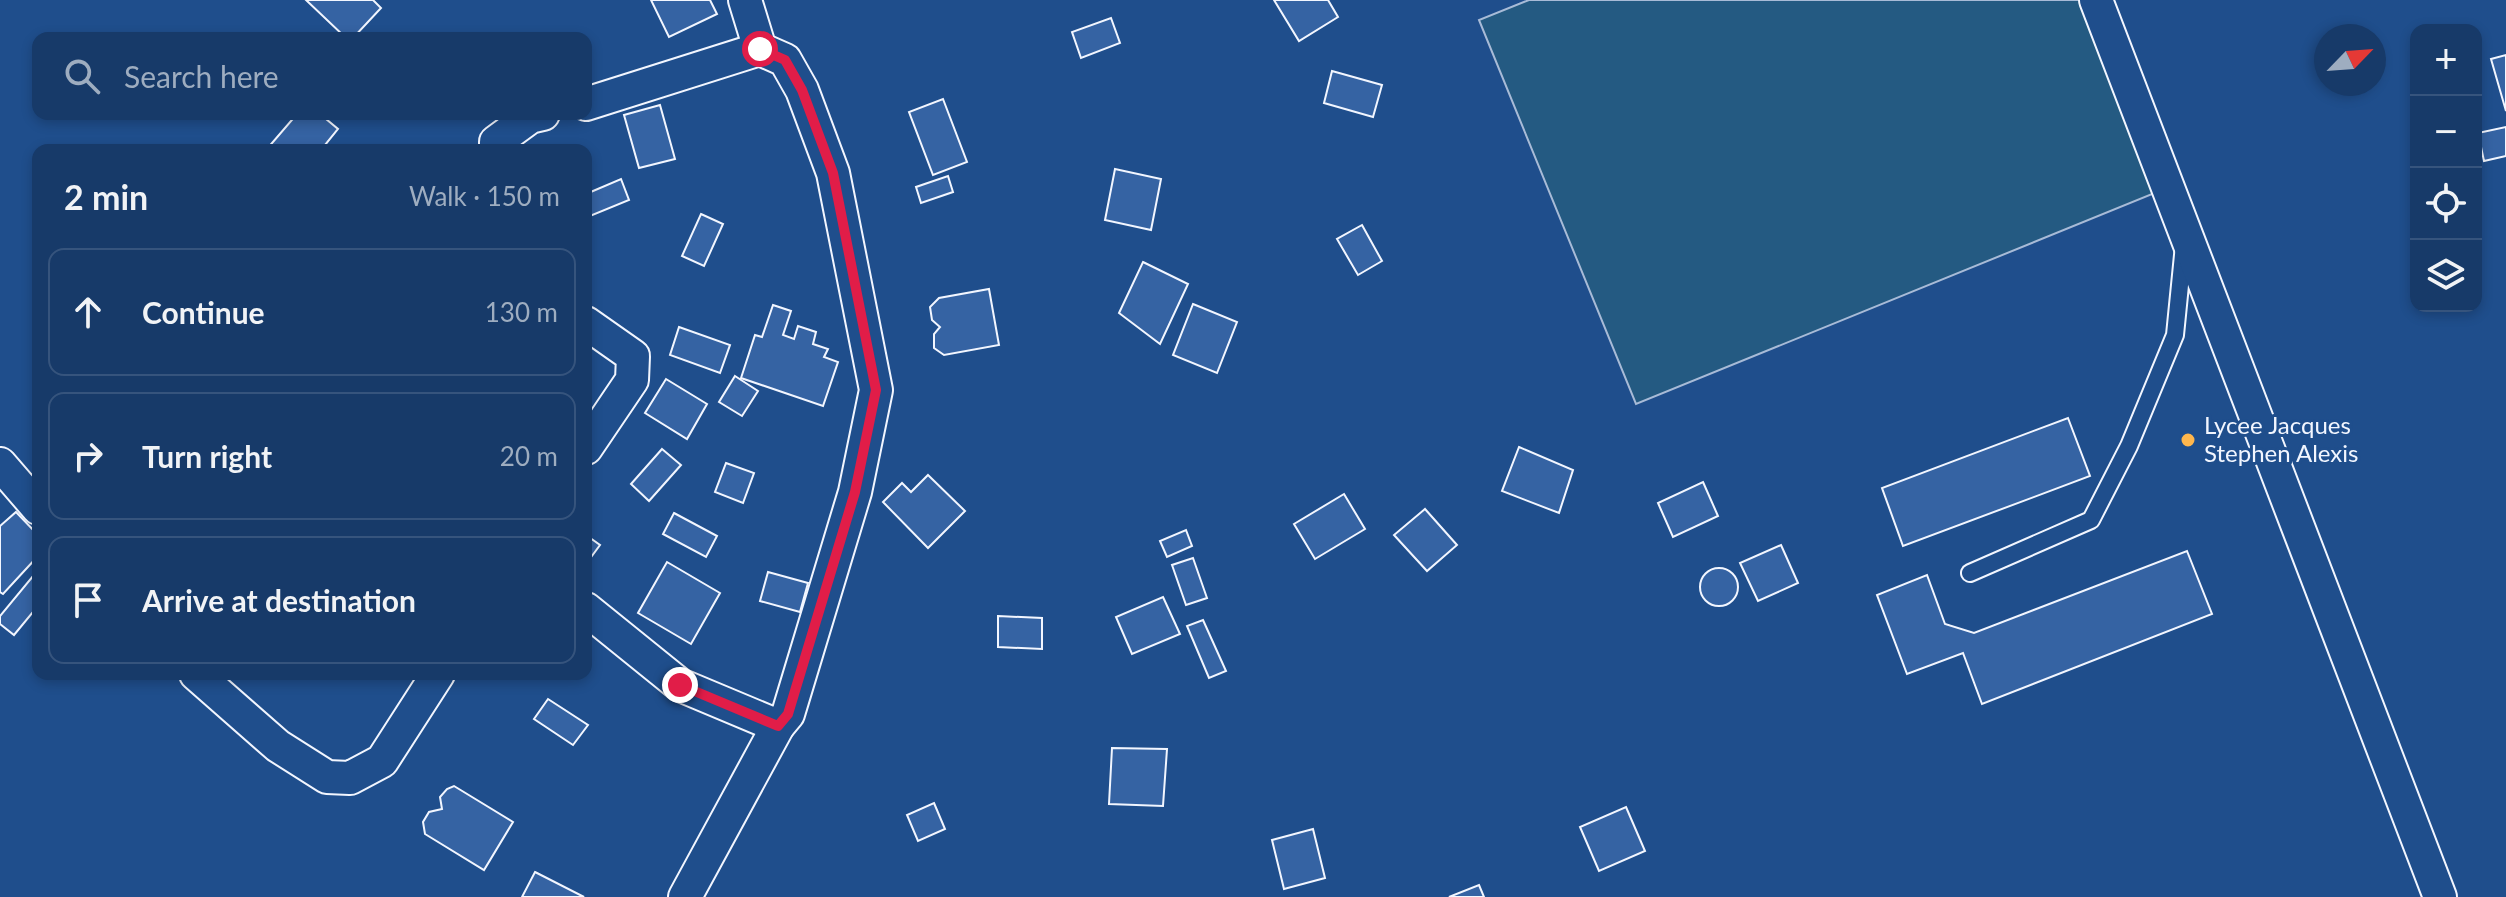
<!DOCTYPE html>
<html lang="en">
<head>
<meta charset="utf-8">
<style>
	body { margin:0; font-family:Lato,sans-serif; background:#20416f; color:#f1f3f6 }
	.controls { position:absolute; right:24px; top:24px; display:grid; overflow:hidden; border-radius:16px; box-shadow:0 4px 12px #0003 }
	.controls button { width:72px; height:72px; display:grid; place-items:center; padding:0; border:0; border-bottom:2px solid #36547d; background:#173a69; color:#f1f3f6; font:40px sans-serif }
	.compass { position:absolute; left:2314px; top:24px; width:72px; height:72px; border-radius:50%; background:#173a69; box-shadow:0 4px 12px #0003; rotate:65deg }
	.stop { position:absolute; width:24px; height:24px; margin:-18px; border:6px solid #e11d48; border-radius:50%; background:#fff }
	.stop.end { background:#e11d48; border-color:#fff; box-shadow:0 2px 8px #0008 }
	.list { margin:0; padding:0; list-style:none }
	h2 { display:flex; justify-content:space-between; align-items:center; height:104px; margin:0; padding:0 32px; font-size:34px }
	h2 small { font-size:26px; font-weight:400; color:#9eadc0 }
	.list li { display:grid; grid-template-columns:52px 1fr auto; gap:24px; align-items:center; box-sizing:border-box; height:128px; margin:0 16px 16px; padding:0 16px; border:2px solid #36547d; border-radius:16px }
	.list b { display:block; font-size:30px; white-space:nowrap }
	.list em { font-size:26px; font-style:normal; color:#9eadc0 }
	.icon { flex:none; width:44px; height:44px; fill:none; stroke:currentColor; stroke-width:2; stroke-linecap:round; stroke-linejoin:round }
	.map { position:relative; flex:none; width:2506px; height:897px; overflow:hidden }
	.search { position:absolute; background:#173a69; box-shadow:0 4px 12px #0003; left:32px; top:32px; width:560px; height:88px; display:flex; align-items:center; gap:20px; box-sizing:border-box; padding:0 28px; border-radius:16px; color:#9eadc0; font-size:30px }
	.panel { position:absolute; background:#173a69; box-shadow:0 4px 12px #0003; left:32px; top:144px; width:560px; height:536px; border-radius:16px }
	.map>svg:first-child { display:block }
	.green { fill:#245a82; stroke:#a8bbd7; stroke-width:2 }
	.building { fill:#3563a3; stroke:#f2f6ff; stroke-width:2 }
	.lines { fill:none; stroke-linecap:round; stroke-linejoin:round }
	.service-casing { stroke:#f2f6ff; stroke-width:20 }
	.minor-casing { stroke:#f2f6ff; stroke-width:36 }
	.service { stroke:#1f4e8c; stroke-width:16 }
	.minor { stroke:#1f4e8c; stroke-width:32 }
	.route { stroke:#e11d48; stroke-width:10 }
	.poi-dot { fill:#ffb74d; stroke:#1f4e8c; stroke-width:3 }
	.labels { text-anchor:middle; stroke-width:6; stroke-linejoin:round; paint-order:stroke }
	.poi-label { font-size:24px; fill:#f2f6ff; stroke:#1f4e8c; text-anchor:start }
</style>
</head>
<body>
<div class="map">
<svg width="2506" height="897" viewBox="0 0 2506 897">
	<rect width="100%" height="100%" fill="#1f4e8c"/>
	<polygon class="green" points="1529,0 2090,0 2167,188 1636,404 1479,20"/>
	<g class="building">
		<polygon points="306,0 373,0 381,8 353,38 346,38"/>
		<polygon points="651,0 710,0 717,14 669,37"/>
		<polygon points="1274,0 1328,0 1338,17 1299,41"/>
		<polygon points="1111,18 1120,43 1081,58 1072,32"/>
		<polygon points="2506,55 2506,111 2491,59"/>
		<polygon points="1332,71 1382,85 1373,117 1324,103"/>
		<polygon points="943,99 967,162 933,175 909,112"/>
		<polygon points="660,105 675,159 639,168 624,115"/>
		<polygon points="297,114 320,114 338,129 321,150 266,150"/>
		<polygon points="2506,127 2506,156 2484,161 2478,133"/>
		<polygon points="1115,169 1161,179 1151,230 1105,220"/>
		<polygon points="948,176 953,192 921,203 916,187"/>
		<polygon points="621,179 629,200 590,216 586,207 586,194"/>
		<polygon points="701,214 723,224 704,266 682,256"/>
		<polygon points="1362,225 1382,261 1358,275 1337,239"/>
		<polygon points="1143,262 1188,284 1160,344 1119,313"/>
		<polygon points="989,289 999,345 944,355 934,348 934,334 940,327 932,320 930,307 939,298"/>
		<polygon points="1193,304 1237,322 1217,373 1173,355"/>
		<polygon points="773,305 791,311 783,335 794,339 798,326 816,332 813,344 828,349 824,357 838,362 823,406 741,378 755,335 762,337"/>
		<polygon points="679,327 730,345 720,373 670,355"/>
		<polygon points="735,376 758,391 742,416 719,402"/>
		<polygon points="666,379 707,404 687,439 645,413"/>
		<polygon points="2068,418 2090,476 1903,546 1882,488"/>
		<polygon points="1519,447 1573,470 1559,513 1502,491"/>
		<polygon points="662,449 681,465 649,501 631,484"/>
		<polygon points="726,463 754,473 743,503 715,492"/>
		<polygon points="928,475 965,511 928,548 883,502 902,483 911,492"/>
		<polygon points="1703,482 1718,516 1673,537 1658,503"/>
		<polygon points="1344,494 1365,529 1315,559 1294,524"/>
		<polygon points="1425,509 1457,545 1427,571 1394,535"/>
		<polygon points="16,512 38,535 38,556 3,594 0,592 0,526"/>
		<polygon points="674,513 717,536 706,557 663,534"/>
		<polygon points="1186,530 1192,546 1167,557 1160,541"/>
		<polygon points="586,535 600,545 586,564"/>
		<polygon points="1781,545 1798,583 1758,601 1740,563"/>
		<polygon points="2187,551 2212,614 1982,704 1963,653 1907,674 1877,595 1927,575 1945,624 1974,633"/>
		<polygon points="1193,558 1207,598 1186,605 1172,565"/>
		<polygon points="667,562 720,593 691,644 638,613"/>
		<circle cx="1719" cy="587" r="19"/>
		<polygon points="38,570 38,606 14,635 0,624 0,616"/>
		<polygon points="768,572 808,583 800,612 760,601"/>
		<polygon points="1163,597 1180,634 1132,654 1116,617"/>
		<polygon points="998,616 1042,618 1042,649 998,647"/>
		<polygon points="1203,620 1226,671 1209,678 1187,626"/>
		<polygon points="548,699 588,725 573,745 534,719"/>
		<polygon points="1112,748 1167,749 1163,806 1109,804"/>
		<polygon points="454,786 513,822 484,870 425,834 423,822 429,812 442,809 440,797 447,789"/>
		<polygon points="934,803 945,829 918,841 907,815"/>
		<polygon points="1626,807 1645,851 1599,871 1580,827"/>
		<polygon points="1313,829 1325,878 1284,889 1272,840"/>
		<polygon points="535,872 584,897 522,897"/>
		<polygon points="1479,885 1484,897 1449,897"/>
	</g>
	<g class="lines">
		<g class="service-casing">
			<polyline id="service" points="1970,573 2091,520 2129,446 2175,335 2184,245"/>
		</g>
		<g class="minor-casing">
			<g id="minor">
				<polyline points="2096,0 2440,897"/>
				<polyline points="586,104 760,49"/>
				<polyline points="496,150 496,142 530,117 543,114"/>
				<polyline points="586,323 633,356 632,380 586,448"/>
				<polyline points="0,464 38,508"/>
				<polyline points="586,609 680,685 778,726"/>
				<polyline points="196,674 278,746 327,777 350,778 382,761 438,674"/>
				<polyline points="685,897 778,726 788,714 855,492 876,390 833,173 802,90 785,60 760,49 745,0"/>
			</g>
		</g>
		<use href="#service" class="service"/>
		<use href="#minor" class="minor"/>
	</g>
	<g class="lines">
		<polyline class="route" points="680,685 778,726 788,714 855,492 876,390 833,173 802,90 785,60 760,49"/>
	</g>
	<circle class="poi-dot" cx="2188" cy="440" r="8"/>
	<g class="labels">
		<g class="poi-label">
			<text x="2204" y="434">Lycee Jacques<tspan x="2204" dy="28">Stephen Alexis</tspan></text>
		</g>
	</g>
</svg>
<div class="controls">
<button>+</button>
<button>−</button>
<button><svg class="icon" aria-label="locate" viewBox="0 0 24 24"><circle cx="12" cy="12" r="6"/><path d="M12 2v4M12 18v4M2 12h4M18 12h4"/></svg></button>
<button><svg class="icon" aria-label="layers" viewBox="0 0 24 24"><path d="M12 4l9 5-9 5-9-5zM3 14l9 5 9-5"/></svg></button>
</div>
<svg class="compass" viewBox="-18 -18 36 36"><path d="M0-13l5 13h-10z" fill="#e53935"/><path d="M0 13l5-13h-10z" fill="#9eadc0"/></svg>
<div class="stop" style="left:760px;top:49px"></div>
<div class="stop end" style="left:680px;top:685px"></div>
<div class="search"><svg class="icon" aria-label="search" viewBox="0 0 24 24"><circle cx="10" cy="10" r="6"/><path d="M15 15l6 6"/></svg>Search here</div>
<section class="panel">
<h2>2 min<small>Walk · 150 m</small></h2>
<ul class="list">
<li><svg class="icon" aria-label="ahead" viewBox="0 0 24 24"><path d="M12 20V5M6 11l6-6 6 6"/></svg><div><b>Continue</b></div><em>130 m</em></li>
<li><svg class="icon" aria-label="right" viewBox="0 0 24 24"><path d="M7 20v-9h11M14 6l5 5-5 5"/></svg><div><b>Turn right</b></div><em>20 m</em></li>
<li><svg class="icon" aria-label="arrive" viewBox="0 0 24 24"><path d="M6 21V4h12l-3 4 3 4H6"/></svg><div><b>Arrive at destination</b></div></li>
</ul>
</section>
</div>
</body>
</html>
